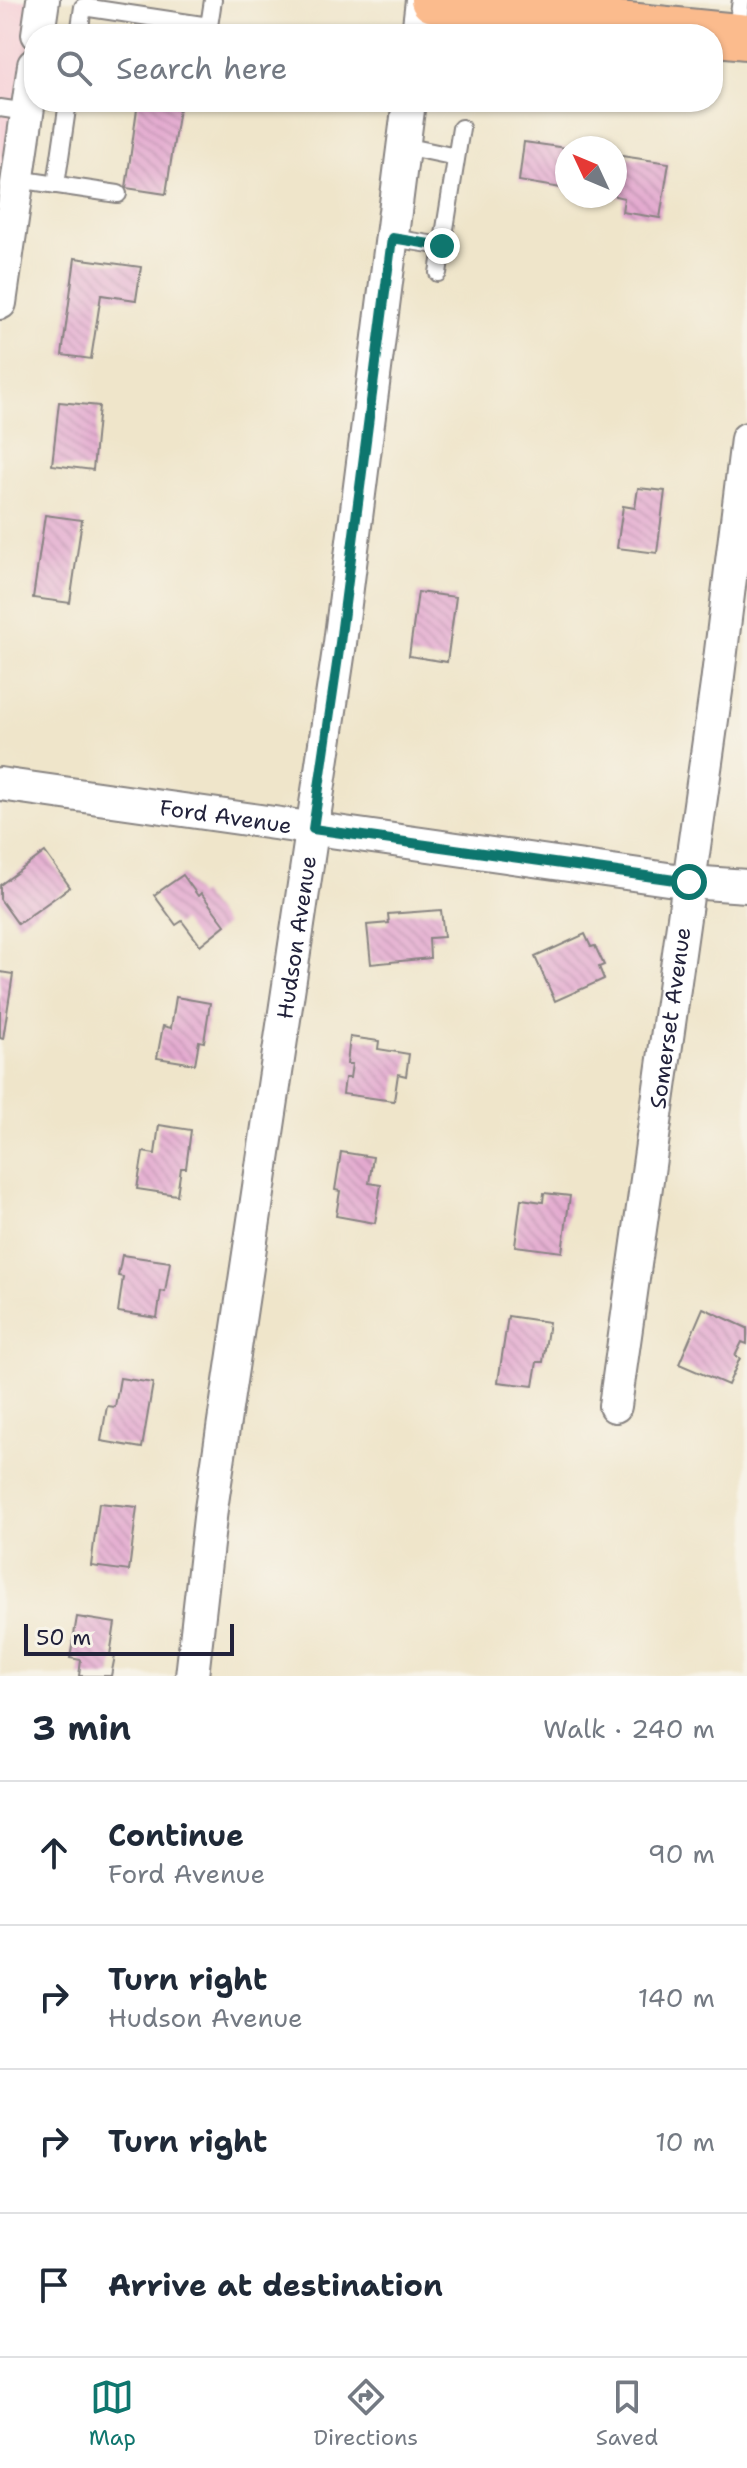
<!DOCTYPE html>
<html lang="en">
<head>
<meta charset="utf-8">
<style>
	body { margin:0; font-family:"Shantell Sans",sans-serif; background:#f2f2f3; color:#1f2937 }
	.compass { position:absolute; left:555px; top:136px; width:72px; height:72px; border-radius:50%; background:#fff; box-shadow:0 2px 6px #0004; rotate:314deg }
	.scale { position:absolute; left:24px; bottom:20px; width:210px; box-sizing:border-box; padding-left:8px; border:4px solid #22223b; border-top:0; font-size:22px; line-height:28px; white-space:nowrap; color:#22223b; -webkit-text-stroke:6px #f7f3e8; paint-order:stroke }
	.stop { position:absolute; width:24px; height:24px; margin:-18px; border:6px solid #0f766e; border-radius:50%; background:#fff }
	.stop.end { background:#0f766e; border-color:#fff; box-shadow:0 2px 8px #0008 }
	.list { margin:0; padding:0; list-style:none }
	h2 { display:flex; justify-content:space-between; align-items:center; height:104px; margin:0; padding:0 32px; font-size:34px }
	h2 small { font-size:26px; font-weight:400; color:#747a83 }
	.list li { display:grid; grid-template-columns:52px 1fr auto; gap:24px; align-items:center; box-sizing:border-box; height:144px; padding:0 32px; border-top:2px solid #e0e1e3 }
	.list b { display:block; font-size:30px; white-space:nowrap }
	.list p { margin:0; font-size:26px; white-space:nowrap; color:#747a83 }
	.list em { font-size:26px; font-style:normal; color:#747a83 }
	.icon { flex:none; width:44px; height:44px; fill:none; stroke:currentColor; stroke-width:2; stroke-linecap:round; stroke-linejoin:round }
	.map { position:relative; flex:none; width:747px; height:1676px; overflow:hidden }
	.search { position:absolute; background:#fff; box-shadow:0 2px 6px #0004; left:24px; right:24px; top:24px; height:88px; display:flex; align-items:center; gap:20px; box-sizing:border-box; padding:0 28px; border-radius:32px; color:#747a83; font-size:30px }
	.sheet { height:680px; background:#fff }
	nav { display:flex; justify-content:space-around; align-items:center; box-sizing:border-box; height:112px; border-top:2px solid #e0e1e3; background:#fff; font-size:22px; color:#747a83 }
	nav a { display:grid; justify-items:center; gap:4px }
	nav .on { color:#0f766e }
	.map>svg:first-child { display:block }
	.built { fill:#f6cfd7 }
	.building { fill:url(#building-back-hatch) }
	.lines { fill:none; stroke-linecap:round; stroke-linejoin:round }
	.service-casing { stroke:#888482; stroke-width:20 }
	.minor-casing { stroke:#888482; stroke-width:36 }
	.primary-casing { stroke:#888482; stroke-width:48 }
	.service { stroke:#fff; stroke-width:16 }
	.minor { stroke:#fff; stroke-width:32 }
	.primary { stroke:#fbbb8d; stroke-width:44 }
	.route { stroke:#0f766e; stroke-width:10 }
	.labels { text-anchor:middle; stroke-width:7; stroke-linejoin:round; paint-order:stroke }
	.street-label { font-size:22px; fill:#22223b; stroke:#f7f3e8 }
</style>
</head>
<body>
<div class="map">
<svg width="747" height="1676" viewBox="0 0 747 1676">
	<defs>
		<pattern id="building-back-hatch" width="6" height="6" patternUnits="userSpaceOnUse" patternTransform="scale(2)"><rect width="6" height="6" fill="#e3a9cf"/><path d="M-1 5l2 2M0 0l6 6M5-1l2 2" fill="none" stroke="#c291b3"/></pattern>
	</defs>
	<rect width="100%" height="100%" fill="#f7f3e8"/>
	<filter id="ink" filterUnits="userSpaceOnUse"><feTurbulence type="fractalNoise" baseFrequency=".0125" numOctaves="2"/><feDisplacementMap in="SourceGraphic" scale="16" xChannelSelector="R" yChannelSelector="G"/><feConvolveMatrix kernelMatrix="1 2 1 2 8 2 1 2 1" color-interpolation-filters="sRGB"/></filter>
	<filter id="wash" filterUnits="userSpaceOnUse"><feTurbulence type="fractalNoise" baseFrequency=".006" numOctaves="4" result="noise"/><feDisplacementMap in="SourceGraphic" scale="32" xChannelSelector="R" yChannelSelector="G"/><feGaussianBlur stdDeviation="1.8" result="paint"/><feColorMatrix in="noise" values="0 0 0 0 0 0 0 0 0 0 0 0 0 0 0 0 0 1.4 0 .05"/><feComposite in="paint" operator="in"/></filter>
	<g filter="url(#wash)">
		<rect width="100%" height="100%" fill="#efe5ca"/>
		<polygon class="built" points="0,0 43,0 34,34 34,65 0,228"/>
		<g id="blocks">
			<g class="building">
				<polygon points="138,102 180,102 166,194 126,188"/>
				<polygon points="524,142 567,148 567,189 519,181"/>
				<polygon points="615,155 669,163 660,218 622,212 624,198 615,196"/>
				<polygon points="75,258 141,267 136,300 101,295 91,359 62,355"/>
				<polygon points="59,402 99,406 93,470 52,465"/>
				<polygon points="638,488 665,491 657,553 617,548 623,506 635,508"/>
				<polygon points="45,515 82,520 70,603 33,598"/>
				<polygon points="418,592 456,597 447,662 409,656"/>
				<polygon points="45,852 70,887 18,924 0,899 0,885"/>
				<polygon points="183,875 198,896 201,893 225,925 200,945 182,921 176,925 154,895"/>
				<polygon points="441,910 444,937 429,938 430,958 371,964 367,925 389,923 388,914"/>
				<polygon points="585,934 591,947 595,946 604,965 599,967 604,979 555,1001 535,957"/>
				<polygon points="0,972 13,974 3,1039 0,1038"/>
				<polygon points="176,997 210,1003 204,1042 199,1041 195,1064 157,1058 163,1026 171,1028"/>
				<polygon points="350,1037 379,1041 378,1049 409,1054 406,1076 398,1074 394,1101 343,1094 345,1078 350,1078 352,1064 347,1064"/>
				<polygon points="159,1125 191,1130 186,1168 181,1168 177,1195 137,1189 143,1152 155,1154"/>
				<polygon points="341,1152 373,1157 369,1183 381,1185 375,1223 336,1216 340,1191 335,1190"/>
				<polygon points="544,1193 570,1196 562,1252 515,1246 521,1199 543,1202"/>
				<polygon points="122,1255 170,1262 165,1292 161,1291 157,1318 118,1312 123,1277 118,1276"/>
				<polygon points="703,1308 747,1328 747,1344 742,1342 735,1356 740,1358 728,1385 679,1364"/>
				<polygon points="508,1316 549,1322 543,1362 537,1362 533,1386 498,1382"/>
				<polygon points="120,1378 153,1383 142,1448 101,1441 107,1406 115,1407"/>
				<polygon points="99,1503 137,1507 129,1571 91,1566"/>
				<polygon points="77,1617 115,1623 110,1655 115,1656 111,1676 79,1676 81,1660 70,1658"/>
			</g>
		</g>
	</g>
	<g filter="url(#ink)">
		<use href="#blocks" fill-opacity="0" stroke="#888482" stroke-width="2"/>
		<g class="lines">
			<g class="service-casing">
				<g id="service">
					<polyline points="79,34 83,7 209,26 213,0"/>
					<polyline points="736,35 741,0"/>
					<polyline points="0,108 27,112"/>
					<polyline points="404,146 456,157"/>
					<polyline points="17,179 118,194"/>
					<polyline points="56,185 68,102"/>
					<polyline points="392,238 442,246"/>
					<polyline points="438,273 461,128"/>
				</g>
			</g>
			<g class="minor-casing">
				<g id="minor">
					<polyline points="38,34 43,0"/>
					<polyline points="418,34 422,0"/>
					<polyline points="0,303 34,65"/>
					<path id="s1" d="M0,784l689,98 58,4"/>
					<path id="s2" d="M615,1406l102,-722 30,-245"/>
					<path id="s3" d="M192,1676l19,-167 129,-866 69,-541"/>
				</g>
			</g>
			<g class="primary-casing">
				<polyline id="primary" points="433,0 547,17 747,37"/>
			</g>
			<use href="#service" class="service"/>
			<use href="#minor" class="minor"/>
			<use href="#primary" class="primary"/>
		</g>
	</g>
	<g class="lines" filter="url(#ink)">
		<polyline class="route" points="442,246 392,238 340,643 313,829 689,882"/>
	</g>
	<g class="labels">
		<g class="street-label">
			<text dy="8" stroke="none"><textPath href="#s1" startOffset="228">Ford Avenue</textPath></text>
			<text dy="8" stroke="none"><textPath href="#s3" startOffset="746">Hudson Avenue</textPath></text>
			<text dy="8" stroke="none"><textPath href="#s2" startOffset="392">Somerset Avenue</textPath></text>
		</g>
	</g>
</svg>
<svg class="compass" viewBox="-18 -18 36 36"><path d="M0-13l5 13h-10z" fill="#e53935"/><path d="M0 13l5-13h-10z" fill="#747a83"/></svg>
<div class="scale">50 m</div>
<div class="stop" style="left:689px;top:882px"></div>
<div class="stop end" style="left:442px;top:246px"></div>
<div class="search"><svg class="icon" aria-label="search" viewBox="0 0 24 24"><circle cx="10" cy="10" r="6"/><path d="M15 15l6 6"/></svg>Search here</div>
</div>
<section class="sheet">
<h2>3 min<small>Walk · 240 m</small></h2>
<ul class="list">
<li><svg class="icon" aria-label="ahead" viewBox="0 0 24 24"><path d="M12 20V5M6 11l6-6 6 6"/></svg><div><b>Continue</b><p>Ford Avenue</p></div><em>90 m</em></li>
<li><svg class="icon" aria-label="right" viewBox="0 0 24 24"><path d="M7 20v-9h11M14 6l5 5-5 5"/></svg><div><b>Turn right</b><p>Hudson Avenue</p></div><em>140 m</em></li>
<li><svg class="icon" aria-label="right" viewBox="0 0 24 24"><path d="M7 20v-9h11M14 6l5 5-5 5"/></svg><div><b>Turn right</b></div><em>10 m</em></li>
<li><svg class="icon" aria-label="arrive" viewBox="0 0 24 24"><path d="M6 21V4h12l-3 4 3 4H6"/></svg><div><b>Arrive at destination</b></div></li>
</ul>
</section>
<nav>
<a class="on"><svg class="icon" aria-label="map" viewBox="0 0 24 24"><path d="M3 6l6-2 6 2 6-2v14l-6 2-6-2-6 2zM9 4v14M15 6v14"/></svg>Map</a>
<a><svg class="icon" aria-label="directions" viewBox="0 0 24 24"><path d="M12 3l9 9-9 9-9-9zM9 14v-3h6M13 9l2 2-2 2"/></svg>Directions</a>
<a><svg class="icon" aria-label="saved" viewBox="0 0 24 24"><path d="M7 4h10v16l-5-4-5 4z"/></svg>Saved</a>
</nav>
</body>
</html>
